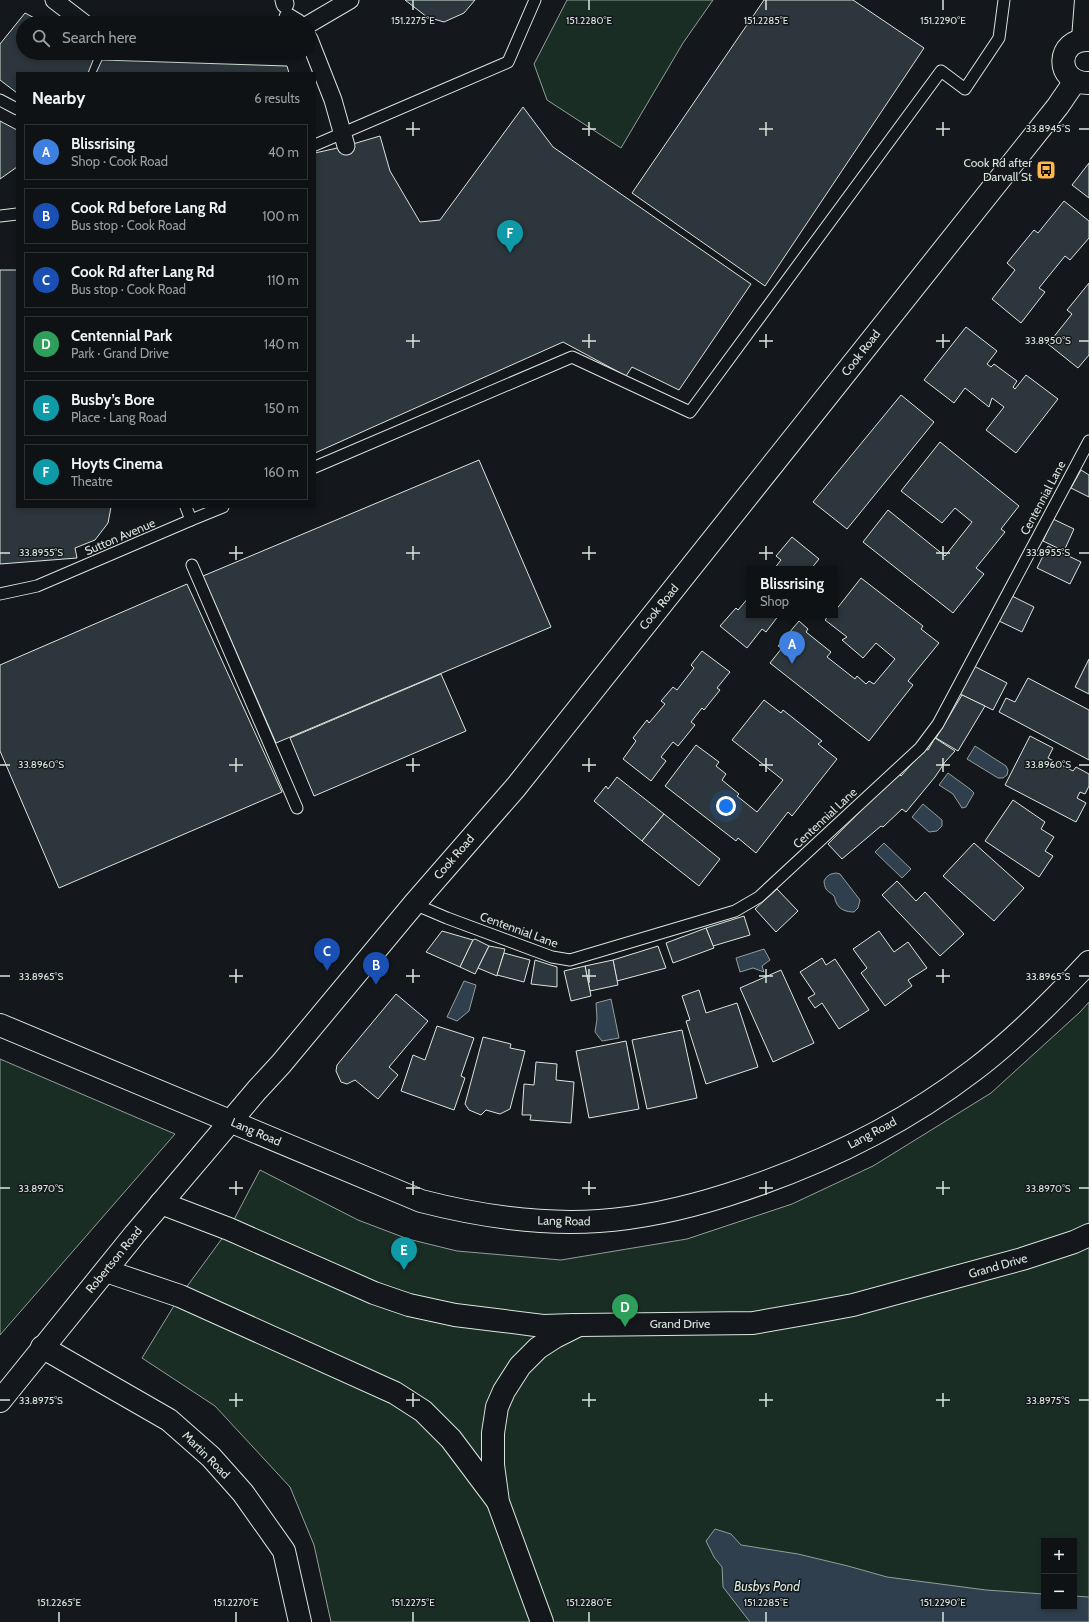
<!DOCTYPE html>
<html lang="en">
<head>
<meta charset="utf-8">
<style>
	body { margin:0; font-family:Cabin,sans-serif; background:#1d2022; color:#f1f3f6 }
	.controls { position:absolute; right:12px; bottom:12px; display:grid; overflow:hidden; border-radius:0px; box-shadow:0 2px 6px #0003 }
	.controls button { width:36px; height:36px; display:grid; place-items:center; padding:0; border:0; border-bottom:1px solid #2f3234; background:#0f1215; color:#f1f3f6; font:20px sans-serif }
	.you { position:absolute; left:726px; top:806px; width:14px; height:14px; margin:-10px; border:3px solid #fff; border-radius:50%; background:#1a73e8; box-shadow:0 0 0 6px #1a73e833 }
	.badge { display:grid; place-items:center; width:26px; height:26px; border-radius:50%; background:#b45309; color:#fff; font-size:13px; font-weight:700 }
	.pin { position:absolute; translate:-50% -33px; filter:drop-shadow(0 1px 2px #0008) }
	.pin::after { content:''; position:absolute; top:21px; width:14px; height:12px; background:inherit; clip-path:polygon(0 0,100% 0,50% 100%) }
	.popup { position:absolute; left:746px; top:566px; width:92px; height:52px; box-sizing:border-box; display:grid; place-content:center; border-radius:0px; background:#0f1215; filter:drop-shadow(0 1px 3px #0005); font-size:13px; white-space:nowrap; color:#9b9ea0 }
	.popup b { font-size:15px; color:#f1f3f6 }
	.popup::after { content:''; position:absolute; left:50%; top:100%; margin-left:-8px; border:8px solid transparent; border-top-color:#0f1215 }
	.list { margin:0; padding:0; list-style:none }
	h2 { display:flex; justify-content:space-between; align-items:center; height:52px; margin:0; padding:0 16px; font-size:17px }
	h2 small { font-size:13px; font-weight:400; color:#9b9ea0 }
	.list li { display:grid; grid-template-columns:26px 1fr auto; gap:12px; align-items:center; box-sizing:border-box; height:56px; margin:0 8px 8px; padding:0 8px; border:1px solid #2f3234; border-radius:0px }
	.list b { display:block; font-size:15px; white-space:nowrap }
	.list p { margin:0; font-size:13px; white-space:nowrap; color:#9b9ea0 }
	.list em { font-size:13px; font-style:normal; color:#9b9ea0 }
	.icon { flex:none; width:22px; height:22px; fill:none; stroke:currentColor; stroke-width:2; stroke-linecap:round; stroke-linejoin:round }
	.map { position:relative; flex:none; width:1089px; height:1622px; overflow:hidden }
	.search { position:absolute; background:#0f1215; box-shadow:0 2px 6px #0003; left:16px; top:16px; width:300px; height:44px; display:flex; align-items:center; gap:10px; box-sizing:border-box; padding:0 14px; border-radius:22px; color:#9b9ea0; font-size:15px }
	.panel { position:absolute; background:#0f1215; box-shadow:0 2px 6px #0003; left:16px; top:72px; width:300px; height:436px; border-radius:0px }
	.map>svg:first-child { display:block }
	.green { fill:#1a2d24; stroke:#939e99; fill-rule:evenodd }
	.water { fill:#2f3f4d; stroke:#939e99 }
	.building { fill:#2c363c; stroke:#d8e6dc }
	.lines { fill:none; stroke-linecap:round; stroke-linejoin:round }
	.service-casing { stroke:#d8e6dc; stroke-width:13 }
	.pedestrian-casing { stroke:#d8e6dc; stroke-width:19 }
	.minor-casing { stroke:#d8e6dc; stroke-width:24 }
	.tertiary-casing { stroke:#d8e6dc; stroke-width:24 }
	.service { stroke:#14181c; stroke-width:11 }
	.pedestrian { stroke:#14181c; stroke-width:17 }
	.minor { stroke:#14181c; stroke-width:22 }
	.tertiary { stroke:#14181c; stroke-width:22 }
	.ticks { fill:none; stroke:#d8e6dc; stroke-width:1.5 }
	.labels { text-anchor:middle; stroke-width:3; stroke-linejoin:round; paint-order:stroke }
	.poi-label { font-size:12px; fill:#d8e6dc; stroke:#14181c; text-anchor:end }
	.street-label { font-size:12px; fill:#d8e6dc; stroke:#14181c }
	.water-label { font-size:13px; font-style:italic; fill:#d8e6dc; stroke:#14181c }
	.ticks-label { font-size:10px; text-anchor:middle; fill:#d8e6dc; stroke:#14181c; stroke-width:3; stroke-linejoin:round; paint-order:stroke }
</style>
</head>
<body>
<div class="map">
<svg width="1089" height="1622" viewBox="0 0 1089 1622">
	<rect width="100%" height="100%" fill="#14181c"/>
	<g class="green">
		<polygon points="567,0 713,0 683,43 621,148 547,100 534,64"/>
		<path d="M1089,1002v620h-758l-17,-77 -24,-58 -75,-81 -73,-48 38,-62 49,-67 31,-59 98,50 50,19 49,12 104,9 126,-21 105,-35 81,-38 118,-73 89,-81zM1044,1541h30v66h-30z"/>
		<polygon points="0,1059 175,1134 0,1335"/>
	</g>
	<g class="water">
		<polygon points="975,746 1006,766 1008,770 1007,775 1003,778 998,778 967,759"/>
		<polygon points="948,773 970,789 974,793 966,807 962,808 953,794 939,785"/>
		<polygon points="923,804 942,820 942,826 937,831 929,832 912,817"/>
		<polygon points="884,843 911,869 902,878 875,852"/>
		<path d="M836,873l4,1 20,26 -2,8 -4,4c-7,0 -15,-2 -18,-10 -1,-1 -1,-5 -2,-6 -6,-6 -9,-4 -10,-15 3,-6 6,-7 12,-8z"/>
		<polygon points="764,949 770,960 762,966 764,972 753,968 740,972 736,958"/>
		<polygon points="464,981 476,985 469,1011 457,1021 447,1017"/>
		<polygon points="611,999 619,1038 602,1041 595,1032 597,1019 596,1003"/>
		<polygon points="715,1529 731,1534 741,1545 798,1554 848,1566 887,1577 986,1590 1044,1594 1044,1607 1074,1607 1074,1596 1089,1597 1089,1622 750,1622 723,1587 722,1567 714,1557 706,1541"/>
	</g>
	<g class="building">
		<polygon points="405,0 475,0 464,13 444,22 427,17"/>
		<polygon points="764,0 853,0 924,48 765,286 632,193"/>
		<polygon points="25,13 44,23 23,23 23,53 96,53 88,73 17,73 17,93 0,80 0,44"/>
		<polygon points="102,60 287,66 289,73 96,73"/>
		<polygon points="523,107 553,147 751,284 679,390 632,367 626,376 563,342 315,453 315,153 346,146 380,136 390,171 420,222 440,220"/>
		<polygon points="0,121 17,130 17,167 0,179"/>
		<polygon points="1089,163 1089,198 1072,185"/>
		<polygon points="1064,201 1089,221 1089,238 1070,260 1065,256 1039,288 1045,292 1021,323 992,299 1015,270 1007,263 1034,230 1038,233"/>
		<polygon points="0,270 17,270 17,507 111,507 108,523 95,540 75,548 77,558 0,564"/>
		<polygon points="1089,283 1089,355 1078,368 1048,344 1072,314 1067,310"/>
		<polygon points="966,327 997,351 987,364 991,367 994,364 1017,381 1013,387 1015,389 1026,375 1058,399 1016,453 986,430 1004,407 992,398 989,407 965,388 954,403 924,380"/>
		<polygon points="901,395 934,422 847,529 813,502"/>
		<polygon points="940,442 1019,506 1001,529 1005,532 976,568 984,574 953,613 863,542 888,510 945,556 972,522 955,508 942,523 901,491"/>
		<polygon points="479,460 551,627 276,743 203,576"/>
		<polygon points="1081,470 1089,475 1089,497 1071,488"/>
		<polygon points="1053,519 1074,529 1064,551 1043,541"/>
		<polygon points="792,537 819,559 811,569 774,569 781,560 776,556"/>
		<polygon points="1048,546 1081,562 1070,584 1037,568"/>
		<polygon points="861,578 923,626 921,629 939,643 908,681 913,685 869,741 770,663 782,648 778,646 799,621 808,629 806,632 831,652 827,657 855,679 857,676 866,684 869,681 874,684 895,659 876,643 863,658 842,640 847,637 825,620 829,615 835,615 835,611"/>
		<polygon points="187,584 282,792 59,888 0,751 0,665"/>
		<polygon points="1012,596 1034,607 1022,632 999,621"/>
		<polygon points="749,597 749,615 779,615 766,632 762,629 747,648 720,626 736,608 738,610"/>
		<polygon points="702,651 730,672 717,688 720,690 704,710 702,708 691,722 695,725 678,746 673,742 661,757 666,761 651,781 623,759 636,741 633,738 647,720 649,723 665,704 661,701 673,687 677,690 694,668 691,665"/>
		<polygon points="1089,659 1089,694 1075,687"/>
		<polygon points="972,665 1007,683 993,710 958,693"/>
		<polygon points="441,674 466,731 314,796 290,738"/>
		<polygon points="1028,678 1089,710 1089,760 999,712 1006,698 1015,702"/>
		<polygon points="962,695 985,706 958,751 936,738"/>
		<polygon points="764,700 781,713 783,710 822,741 818,744 837,759 792,816 788,812 756,853 738,838 736,841 665,786 696,745 719,762 716,766 726,774 722,780 739,794 737,796 757,812 783,780 732,740"/>
		<polygon points="1030,736 1053,748 1048,758 1073,771 1076,767 1089,774 1089,786 1085,794 1080,792 1077,798 1086,803 1076,822 1005,785"/>
		<polygon points="935,738 955,751 945,762 935,777 906,812 902,809 883,827 881,826 842,859 828,844 898,773 901,776 925,749 928,750"/>
		<polygon points="617,777 664,814 642,841 594,801 606,786 608,789"/>
		<polygon points="1013,800 1045,822 1041,829 1054,837 1045,851 1053,856 1039,877 985,841"/>
		<polygon points="664,814 720,859 699,886 642,841"/>
		<polygon points="974,843 1024,888 994,921 943,876"/>
		<polygon points="897,881 916,901 925,892 964,934 940,956 882,895"/>
		<polygon points="777,889 798,911 776,932 755,909"/>
		<polygon points="744,916 750,935 713,946 706,928"/>
		<polygon points="706,928 714,948 673,963 666,943"/>
		<polygon points="442,931 473,940 460,967 426,952"/>
		<polygon points="879,931 894,952 908,942 927,968 908,980 912,986 885,1006 861,973 867,968 853,949"/>
		<polygon points="475,939 489,946 475,974 460,967 473,940"/>
		<polygon points="489,946 505,949 497,976 478,968"/>
		<polygon points="658,946 666,968 617,981 613,960"/>
		<polygon points="504,953 530,960 524,982 497,975"/>
		<polygon points="822,958 826,965 835,959 869,1010 839,1029 822,1003 815,1008 808,998 815,994 800,972"/>
		<polygon points="535,960 557,967 557,987 531,984"/>
		<polygon points="613,960 618,985 590,991 585,966"/>
		<polygon points="585,966 591,996 571,1001 564,971"/>
		<polygon points="781,970 814,1043 773,1062 740,988"/>
		<polygon points="699,990 706,1013 737,1003 758,1067 706,1084 686,1021 690,1020 682,996"/>
		<polygon points="396,994 428,1021 389,1067 398,1075 378,1099 355,1080 347,1084 341,1082 336,1071 337,1065"/>
		<polygon points="437,1026 474,1038 461,1076 465,1078 454,1110 401,1091 413,1055 425,1060"/>
		<polygon points="682,1030 697,1098 647,1109 632,1040"/>
		<polygon points="483,1037 511,1044 510,1048 525,1051 510,1109 500,1114 486,1110 481,1115 469,1110 465,1104"/>
		<polygon points="626,1041 639,1109 589,1118 576,1051"/>
		<polygon points="536,1062 557,1064 556,1080 574,1082 571,1123 530,1120 531,1115 522,1115 524,1084 534,1085"/>
	</g>
	<g class="lines">
		<g class="service-casing">
			<g id="service">
				<polyline points="0,100 17,109"/>
				<polyline points="315,145 508,62 535,0"/>
				<polyline points="0,216 17,214"/>
				<polyline points="315,467 572,357 690,412 941,71 965,89 999,38 1004,0"/>
				<polyline points="191,520 223,507"/>
				<polyline points="192,565 297,808"/>
				<polyline points="0,594 37,586 191,520 186,507"/>
				<polyline points="414,904 447,918 552,957 570,960 735,911 759,897 920,748 938,724 1089,441"/>
			</g>
		</g>
		<g class="pedestrian-casing">
			<g id="pedestrian">
				<polyline points="54,0 84,23"/>
				<polyline points="284,0 285,4"/>
				<polyline points="288,17 298,23"/>
				<polyline points="309,24 350,0"/>
				<polyline points="309,39 333,100 346,146"/>
			</g>
		</g>
		<g class="minor-casing">
			<g id="minor">
				<polyline points="1083,39 1086,0"/>
				<path d="M1088,83c-34,0 -32,-45 1,-43"/>
				<polyline points="161,1203 229,1229 374,1293 409,1305 455,1315 504,1321 543,1326 574,1325"/>
				<polyline points="106,1271 180,1296 395,1393 423,1411 451,1439 496,1499"/>
				<polyline points="42,1347 169,1420 211,1457 243,1493 284,1551 300,1622"/>
				<polyline points="0,1401 135,1234 257,1090 281,1064 414,904 516,787 1058,106 1075,81"/>
				<polyline points="542,1622 498,1502 493,1465 493,1433 497,1407 504,1391 520,1366 538,1348 555,1337 579,1325 753,1323 810,1313 853,1305 1022,1259 1074,1242 1089,1235"/>
			</g>
		</g>
		<g class="tertiary-casing">
			<path id="tertiary" d="M0,1025l421,176c58,15 118,24 178,20 44,-3 87,-13 128,-26 88,-28 174,-69 247,-125 42,-32 79,-69 115,-108"/>
		</g>
		<use href="#service" class="service"/>
		<use href="#pedestrian" class="pedestrian"/>
		<use href="#minor" class="minor"/>
		<use href="#tertiary" class="tertiary"/>
	</g>
	<path class="ticks" d="M413,0v10M589,0v10M766,0v10M943,0v10M413,122v14M589,122v14M766,122v14M943,122v14M406,129h14M582,129h14M759,129h14M936,129h14M1079,129h10M413,334v14M589,334v14M766,334v14M943,334v14M406,341h14M582,341h14M759,341h14M936,341h14M1079,341h10M236,546v14M413,546v14M589,546v14M766,546v14M943,546v14M0,553h10M229,553h14M406,553h14M582,553h14M759,553h14M936,553h14M1079,553h10M236,758v14M413,758v14M589,758v14M766,758v14M943,758v14M0,765h10M229,765h14M406,765h14M582,765h14M759,765h14M936,765h14M1079,765h10M236,969v14M413,969v14M589,969v14M766,969v14M943,969v14M0,976h10M229,976h14M406,976h14M582,976h14M759,976h14M936,976h14M1079,976h10M236,1181v14M413,1181v14M589,1181v14M766,1181v14M943,1181v14M0,1188h10M229,1188h14M406,1188h14M582,1188h14M759,1188h14M936,1188h14M1079,1188h10M236,1393v14M413,1393v14M589,1393v14M766,1393v14M943,1393v14M0,1400h10M229,1400h14M406,1400h14M582,1400h14M759,1400h14M936,1400h14M1079,1400h10M59,1612v10M236,1612v10M413,1612v10M589,1612v10M766,1612v10M943,1612v10"/>
	<defs>
		<g id="bus-square" transform="scale(1)"><rect x="-9" y="-9" width="18" height="18" rx="4" fill="#ffb74d" stroke="#14181c"/><path d="M-5-6H5V4H4V6H2V4H-2V6H-4V4H-5ZM-3.5-4V0h7V-4ZM-3.5 1.2v1.5H-2V1.2ZM2 1.2v1.5H3.5V1.2Z" fill="#111"/></g>
	</defs>
	<g fill-rule="evenodd">
		<use href="#bus-square" x="1046" y="170"/>
	</g>
	<g class="labels">
		<g class="poi-label">
			<text x="1032" y="167">Cook Rd after<tspan x="1032" dy="14">Darvall St</tspan></text>
		</g>
		<g class="street-label">
			<text transform="translate(861 353) rotate(-52)" y="4">Cook Road</text>
			<text transform="translate(1043 498) rotate(-62)" y="4">Centennial Lane</text>
			<text transform="translate(120 537) rotate(-23)" y="4">Sutton Avenue</text>
			<text transform="translate(659 607) rotate(-51)" y="4">Cook Road</text>
			<text transform="translate(825 818) rotate(-43)" y="4">Centennial Lane</text>
			<text transform="translate(454 857) rotate(-49)" y="4">Cook Road</text>
			<text transform="translate(519 930) rotate(20)" y="4">Centennial Lane</text>
			<text transform="translate(256 1132) rotate(23)" y="4">Lang Road</text>
			<text transform="translate(872 1133) rotate(-28)" y="4">Lang Road</text>
			<text transform="translate(564 1221) rotate(1)" y="4">Lang Road</text>
			<text transform="translate(114 1260) rotate(-51)" y="4">Robertson Road</text>
			<text transform="translate(998 1266) rotate(-16)" y="4">Grand Drive</text>
			<text x="680" y="1328">Grand Drive</text>
			<text transform="translate(206 1455) rotate(45)" y="4">Martin Road</text>
		</g>
		<g class="water-label">
			<text x="767" y="1591">Busbys Pond</text>
		</g>
	</g>
	<g class="ticks-label">
		<text x="413" y="24">151.2275°E</text>
		<text x="589" y="24">151.2280°E</text>
		<text x="766" y="24">151.2285°E</text>
		<text x="943" y="24">151.2290°E</text>
		<text x="1048" y="132">33.8945°S</text>
		<text x="1048" y="344">33.8950°S</text>
		<text x="41" y="556">33.8955°S</text>
		<text x="1048" y="556">33.8955°S</text>
		<text x="41" y="768">33.8960°S</text>
		<text x="1048" y="768">33.8960°S</text>
		<text x="41" y="980">33.8965°S</text>
		<text x="1048" y="980">33.8965°S</text>
		<text x="41" y="1192">33.8970°S</text>
		<text x="1048" y="1192">33.8970°S</text>
		<text x="41" y="1404">33.8975°S</text>
		<text x="1048" y="1404">33.8975°S</text>
		<text x="59" y="1606">151.2265°E</text>
		<text x="236" y="1606">151.2270°E</text>
		<text x="413" y="1606">151.2275°E</text>
		<text x="589" y="1606">151.2280°E</text>
		<text x="766" y="1606">151.2285°E</text>
		<text x="943" y="1606">151.2290°E</text>
	</g>
</svg>
<div class="controls">
<button>+</button>
<button>−</button>
</div>
<div class="you"></div>
<div class="pin badge" style="left:792px;top:664px;background:#3f7fe0">A</div>
<div class="popup"><b>Blissrising</b>Shop</div>
<div class="pin badge" style="left:376px;top:985px;background:#1a4fb4">B</div>
<div class="pin badge" style="left:327px;top:971px;background:#1a4fb4">C</div>
<div class="pin badge" style="left:625px;top:1327px;background:#2e9e5b">D</div>
<div class="pin badge" style="left:404px;top:1270px;background:#0f9aa8">E</div>
<div class="pin badge" style="left:510px;top:253px;background:#0f9aa8">F</div>
<div class="search"><svg class="icon" aria-label="search" viewBox="0 0 24 24"><circle cx="10" cy="10" r="6"/><path d="M15 15l6 6"/></svg>Search here</div>
<section class="panel">
<h2>Nearby<small>6 results</small></h2>
<ul class="list">
<li><span class="badge" style="background:#3f7fe0">A</span><div><b>Blissrising</b><p>Shop · Cook Road</p></div><em>40 m</em></li>
<li><span class="badge" style="background:#1a4fb4">B</span><div><b>Cook Rd before Lang Rd</b><p>Bus stop · Cook Road</p></div><em>100 m</em></li>
<li><span class="badge" style="background:#1a4fb4">C</span><div><b>Cook Rd after Lang Rd</b><p>Bus stop · Cook Road</p></div><em>110 m</em></li>
<li><span class="badge" style="background:#2e9e5b">D</span><div><b>Centennial Park</b><p>Park · Grand Drive</p></div><em>140 m</em></li>
<li><span class="badge" style="background:#0f9aa8">E</span><div><b>Busby’s Bore</b><p>Place · Lang Road</p></div><em>150 m</em></li>
<li><span class="badge" style="background:#0f9aa8">F</span><div><b>Hoyts Cinema</b><p>Theatre</p></div><em>160 m</em></li>
</ul>
</section>
</div>
</body>
</html>
